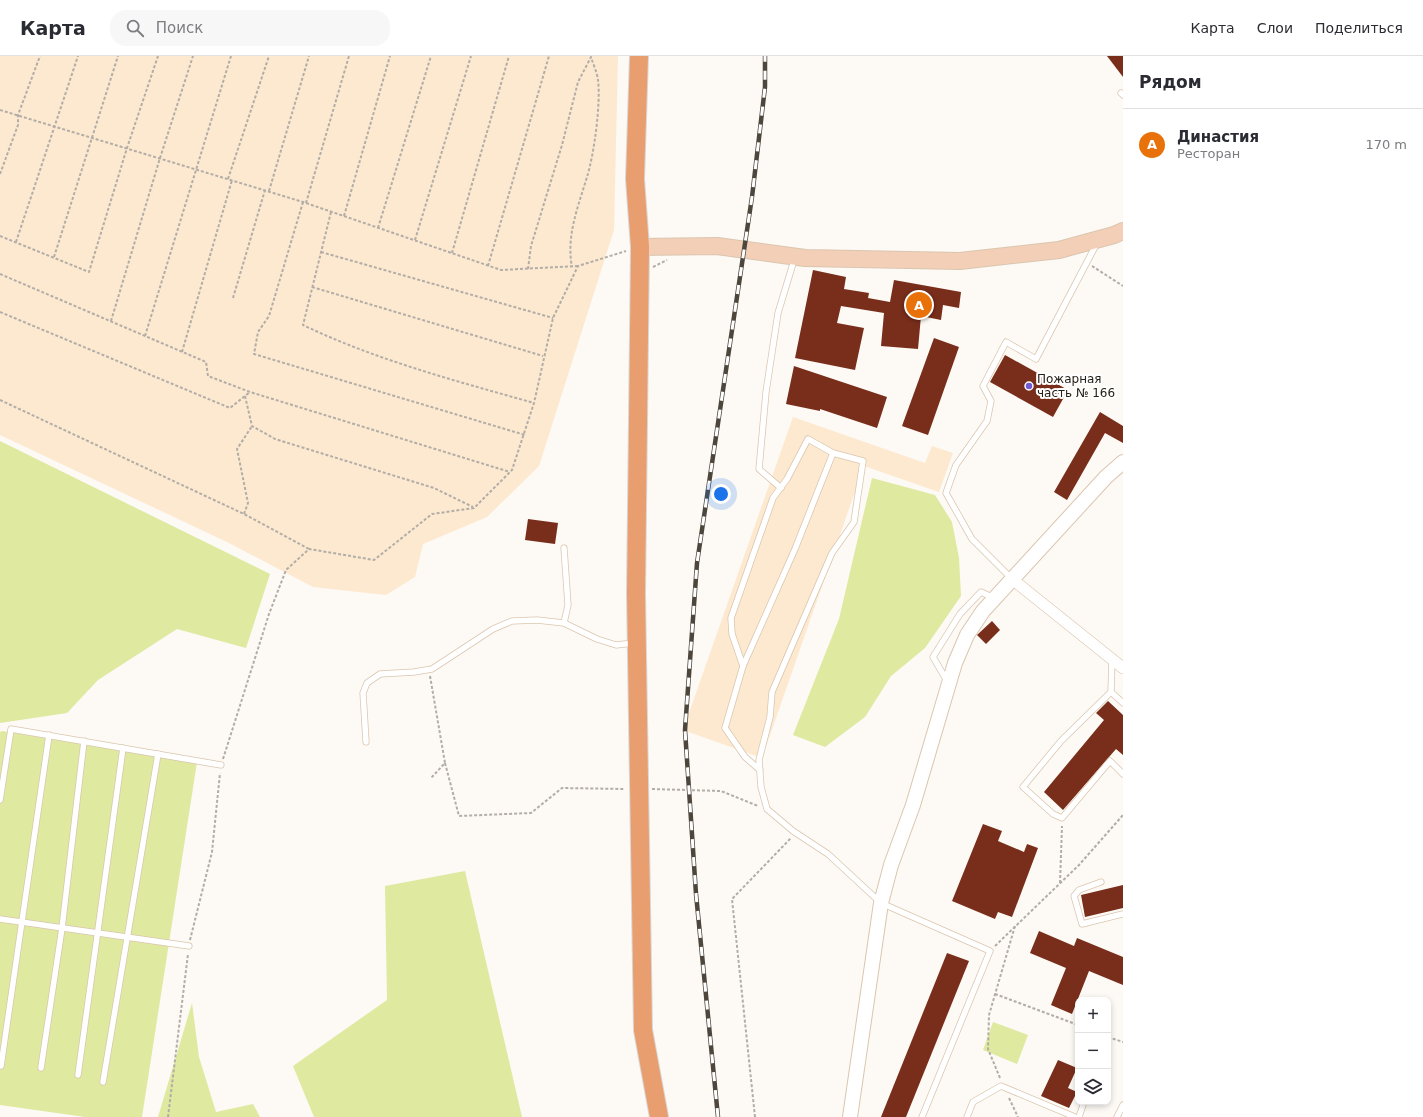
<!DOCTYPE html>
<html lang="ru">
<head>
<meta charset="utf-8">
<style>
	body { margin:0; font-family:"DejaVu Sans",sans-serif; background:#f7f7f7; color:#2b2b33 }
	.controls { position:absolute; right:12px; bottom:12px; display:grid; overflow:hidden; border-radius:8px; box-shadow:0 2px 6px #0003 }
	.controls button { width:36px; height:36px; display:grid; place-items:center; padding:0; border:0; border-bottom:1px solid #e1e1e2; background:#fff; color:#2b2b33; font:20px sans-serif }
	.you { position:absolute; left:721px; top:438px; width:14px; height:14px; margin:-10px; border:3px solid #fff; border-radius:50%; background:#1a73e8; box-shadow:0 0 0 6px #1a73e833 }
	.badge { display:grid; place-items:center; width:26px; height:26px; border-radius:50%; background:#ea580c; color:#fff; font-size:13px; font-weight:700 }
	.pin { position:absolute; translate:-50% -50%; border:2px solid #fff; box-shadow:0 1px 4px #0006 }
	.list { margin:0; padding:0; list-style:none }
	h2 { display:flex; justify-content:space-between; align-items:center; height:52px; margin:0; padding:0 16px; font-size:17px }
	h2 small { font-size:13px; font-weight:400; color:#7c7c81 }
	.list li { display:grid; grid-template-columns:26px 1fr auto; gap:12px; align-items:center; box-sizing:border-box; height:72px; padding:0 16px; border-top:1px solid #e1e1e2 }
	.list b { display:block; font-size:15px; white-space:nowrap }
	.list p { margin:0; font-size:13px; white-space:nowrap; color:#7c7c81 }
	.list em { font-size:13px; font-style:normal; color:#7c7c81 }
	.icon { flex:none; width:22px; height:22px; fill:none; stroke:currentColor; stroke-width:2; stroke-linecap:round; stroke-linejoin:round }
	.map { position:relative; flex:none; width:1123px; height:1061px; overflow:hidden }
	header { display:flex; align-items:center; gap:24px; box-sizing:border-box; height:56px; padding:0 20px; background:#fff; border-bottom:1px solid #e1e1e2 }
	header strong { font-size:19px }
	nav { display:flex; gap:22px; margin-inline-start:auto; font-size:14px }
	.search { width:280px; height:36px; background:#f7f7f7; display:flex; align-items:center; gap:10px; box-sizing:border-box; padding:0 14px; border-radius:16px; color:#7c7c81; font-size:15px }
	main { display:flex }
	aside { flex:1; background:#fff }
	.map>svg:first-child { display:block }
	.built { fill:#fde9d0 }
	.green { fill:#dfe9a0 }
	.building { fill:#792e1b }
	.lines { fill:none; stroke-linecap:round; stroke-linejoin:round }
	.service-casing { stroke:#dac6af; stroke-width:7 }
	.minor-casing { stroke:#dac6af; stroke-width:12 }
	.tertiary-casing { stroke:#dac6af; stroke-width:16 }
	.secondary-casing { stroke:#dac6af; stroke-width:18 }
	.primary-casing { stroke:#d8d7d5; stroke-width:20 }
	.path { stroke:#b2ada7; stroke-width:2; stroke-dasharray:3 2; stroke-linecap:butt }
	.service { stroke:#fff; stroke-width:5.5 }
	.minor { stroke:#fff; stroke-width:11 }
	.tertiary { stroke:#fff; stroke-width:14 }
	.secondary { stroke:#f4cfb7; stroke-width:16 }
	.primary { stroke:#e99e70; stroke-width:18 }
	.rail-casing { stroke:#4c463d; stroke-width:4.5 }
	.rail { stroke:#fff; stroke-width:3; stroke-dasharray:9; stroke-linecap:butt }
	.poi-dot { fill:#7359d3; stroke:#fff; stroke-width:1.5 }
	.labels { text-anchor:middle; stroke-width:4; stroke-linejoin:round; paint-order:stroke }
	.poi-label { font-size:12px; fill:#282118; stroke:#fff; text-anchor:start }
</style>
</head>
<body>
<header>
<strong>Карта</strong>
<div class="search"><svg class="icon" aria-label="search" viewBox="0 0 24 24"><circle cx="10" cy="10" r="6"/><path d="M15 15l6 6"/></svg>Поиск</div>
<nav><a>Карта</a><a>Слои</a><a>Поделиться</a></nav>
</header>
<main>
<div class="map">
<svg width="1123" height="1061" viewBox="0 0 1123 1061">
	<rect width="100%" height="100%" fill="#fdf9f4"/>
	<g class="built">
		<polygon points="0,0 618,0 614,174 539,410 487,461 423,488 415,521 386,539 313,531 229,487 0,379"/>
		<polygon points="793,361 925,407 932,390 953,397 939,436 864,410 762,702 683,674"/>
	</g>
	<g class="green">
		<polygon points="0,385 270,518 246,592 177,573 98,624 67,657 0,667"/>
		<polygon points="872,422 935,439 952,466 959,502 961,540 925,592 891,620 865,661 825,691 793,679 839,563"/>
		<polygon points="2,675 197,706 142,1061 85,1061 0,1049 0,676"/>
		<polygon points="465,815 522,1061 314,1061 293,1010 387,944 385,830"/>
		<polygon points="192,947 199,1001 216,1056 253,1048 260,1061 158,1061"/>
		<polygon points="993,966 1028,979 1017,1008 983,994"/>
	</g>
	<g class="building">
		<polygon points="1107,0 1123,0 1123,21"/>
		<polygon points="813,214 846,221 844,233 869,237 868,242 890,246 894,224 961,236 959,252 943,249 941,264 921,260 918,293 881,290 884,257 841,250 837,267 864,272 855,314 795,302"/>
		<polygon points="934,282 959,291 928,379 902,370"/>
		<polygon points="1005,299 1068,334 1053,361 990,326"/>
		<polygon points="794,310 887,341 877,372 820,353 820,355 786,348"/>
		<polygon points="1100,356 1123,370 1123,387 1105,377 1067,444 1054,436"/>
		<polygon points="528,463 558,467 555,488 525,484"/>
		<polygon points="992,565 1000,574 986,588 977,579"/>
		<polygon points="1108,645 1123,659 1123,699 1116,693 1063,754 1044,736 1104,664 1096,657"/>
		<polygon points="983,768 1002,775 998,785 1024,796 1027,788 1038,792 1012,861 998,856 995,863 952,845"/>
		<polygon points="1123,829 1123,852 1085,861 1081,839"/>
		<polygon points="1039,875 1074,890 1077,882 1123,901 1123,929 1089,915 1072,958 1051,949 1066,912 1030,897"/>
		<polygon points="947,897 969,905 906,1061 881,1061"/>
		<polygon points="1058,1004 1077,1012 1068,1032 1077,1036 1069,1052 1041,1040"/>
	</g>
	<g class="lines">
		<g class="service-casing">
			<g id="service">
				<polyline points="1121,37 1123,39"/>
				<polyline points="781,432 759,413 766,336 778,257 795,201"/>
				<polyline points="1012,523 972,483 946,437 956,409 987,365 991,345 983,330 1006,286 1036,303 1097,187"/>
				<polyline points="564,567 568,549 564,492"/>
				<polyline points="1112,603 1111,636 1123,647"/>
				<polyline points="743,610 732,578 731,562 773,442 787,423 808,383 833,397"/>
				<polyline points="947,625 933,601 960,558 981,536 994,542"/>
				<polyline points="1111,636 1061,685 1023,731 1053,758 1062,762 1110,705 1123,718"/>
				<polyline points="366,686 363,637 367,627 380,618 414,616 432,613 493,573 512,565 537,564 564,567 597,583 616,589 634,587"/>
				<polyline points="760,714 745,701 725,672 743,610 795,493 833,397 863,405 854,466 832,497 772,636 770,661 759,704 761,731 767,753 793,775 828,798 881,847 990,895 922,1061"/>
				<polyline points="0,744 11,673 221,709"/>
				<polyline points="1101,826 1079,834 1074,840 1082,868 1123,858"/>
				<polyline points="0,863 189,890"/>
				<polyline points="1,1010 49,679"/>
				<polyline points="41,1012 62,872 84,685"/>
				<polyline points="78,1019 123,692"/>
				<polyline points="103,1026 158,698"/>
				<polyline points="967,1061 973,1046 1001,1030 1075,1061"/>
				<polyline points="1079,1061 1084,1046"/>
				<polyline points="1117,1061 1123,1049"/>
			</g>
		</g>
		<g class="minor-casing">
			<polyline id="minor" points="1012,523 1123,612"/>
		</g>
		<g class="tertiary-casing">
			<polyline id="tertiary" points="850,1061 881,847 891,809 913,749 955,607 967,579 983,555 1106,421 1123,406"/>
		</g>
		<g class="secondary-casing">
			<polyline id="secondary" points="640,191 717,190 805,202 960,205 1059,194 1114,179 1123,175"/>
		</g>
		<g class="primary-casing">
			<polyline id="primary" points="639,0 635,123 640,191 636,538 643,974 659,1061"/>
		</g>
		<g class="path">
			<polyline points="0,54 303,146 501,214 578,210"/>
			<polyline points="0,118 18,69 18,59 40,0"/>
			<polyline points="228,123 269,0"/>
			<polyline points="269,135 309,0"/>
			<polyline points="303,146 269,260 258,276 254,298 525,379"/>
			<polyline points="306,147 349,0"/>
			<path d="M331,156l-28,113c73,35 153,56 231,78"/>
			<polyline points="344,160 390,0"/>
			<polyline points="378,172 431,0"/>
			<polyline points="0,180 89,216 127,92 158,0"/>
			<polyline points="415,184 471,0"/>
			<polyline points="16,186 78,0"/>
			<polyline points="321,196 553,262"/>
			<polyline points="452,197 509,0"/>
			<polyline points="54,201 118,0"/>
			<polyline points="488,210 549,0"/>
			<polyline points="1092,210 1123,230"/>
			<polyline points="653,211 667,204"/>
			<path d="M528,213l3,-23 31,-101 16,-63 13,-25c2,7 6,15 7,23 3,23 -4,75 -11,97 -9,30 -21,59 -15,90"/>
			<polyline points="0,218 206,306 208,320 250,336 510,416"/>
			<polyline points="312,231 543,300"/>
			<polyline points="233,242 265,134"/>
			<polyline points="0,256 230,352 250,336"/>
			<polyline points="111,265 160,102 193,0"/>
			<polyline points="145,280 231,0"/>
			<polyline points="182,296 232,124"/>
			<polyline points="245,340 252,370 275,383 434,432 473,451"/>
			<polyline points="0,344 244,458 309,493"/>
			<polyline points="244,458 248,447 237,393 252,370"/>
			<polyline points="430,620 445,707 431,722"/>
			<polyline points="223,703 269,558 286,514 309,493 374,504 432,458 474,452 512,414 534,347 553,262 578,210 626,195"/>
			<polyline points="445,707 459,760 531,757 562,732 625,733"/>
			<polyline points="652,733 721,735 758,750"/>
			<polyline points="1060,827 1062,770"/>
			<polyline points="190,884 212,796 220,717"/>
			<polyline points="995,890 1079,809 1123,759"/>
			<polyline points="995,938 1078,969"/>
			<polyline points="1108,981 1123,986"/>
			<polyline points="1000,1022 988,993 989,959 1015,870"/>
			<polyline points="1009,1042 1018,1061"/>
			<polyline points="168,1061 188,898"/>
			<polyline points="755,1061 732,843 791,782"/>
		</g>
		<use href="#service" class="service"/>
		<use href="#minor" class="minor"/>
		<use href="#tertiary" class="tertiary"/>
		<use href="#secondary" class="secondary"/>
		<use href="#primary" class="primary"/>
		<g class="rail-casing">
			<polyline id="rail" points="718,1061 696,838 685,674 697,507 752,141 765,31 765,0"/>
		</g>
		<use href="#rail" class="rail"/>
	</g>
	<circle class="poi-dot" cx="1029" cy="330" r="4"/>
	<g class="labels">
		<g class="poi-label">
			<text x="1037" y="327">Пожарная<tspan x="1037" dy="14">часть № 166</tspan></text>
		</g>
	</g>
</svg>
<div class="controls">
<button>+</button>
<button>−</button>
<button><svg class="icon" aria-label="layers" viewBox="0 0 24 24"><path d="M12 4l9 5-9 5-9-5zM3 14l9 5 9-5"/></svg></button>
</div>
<div class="you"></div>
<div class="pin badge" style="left:919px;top:249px;background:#e8710a">A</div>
</div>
<aside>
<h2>Рядом<small></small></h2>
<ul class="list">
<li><span class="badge" style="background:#e8710a">A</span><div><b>Династия</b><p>Ресторан</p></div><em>170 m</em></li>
</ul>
</aside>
</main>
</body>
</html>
